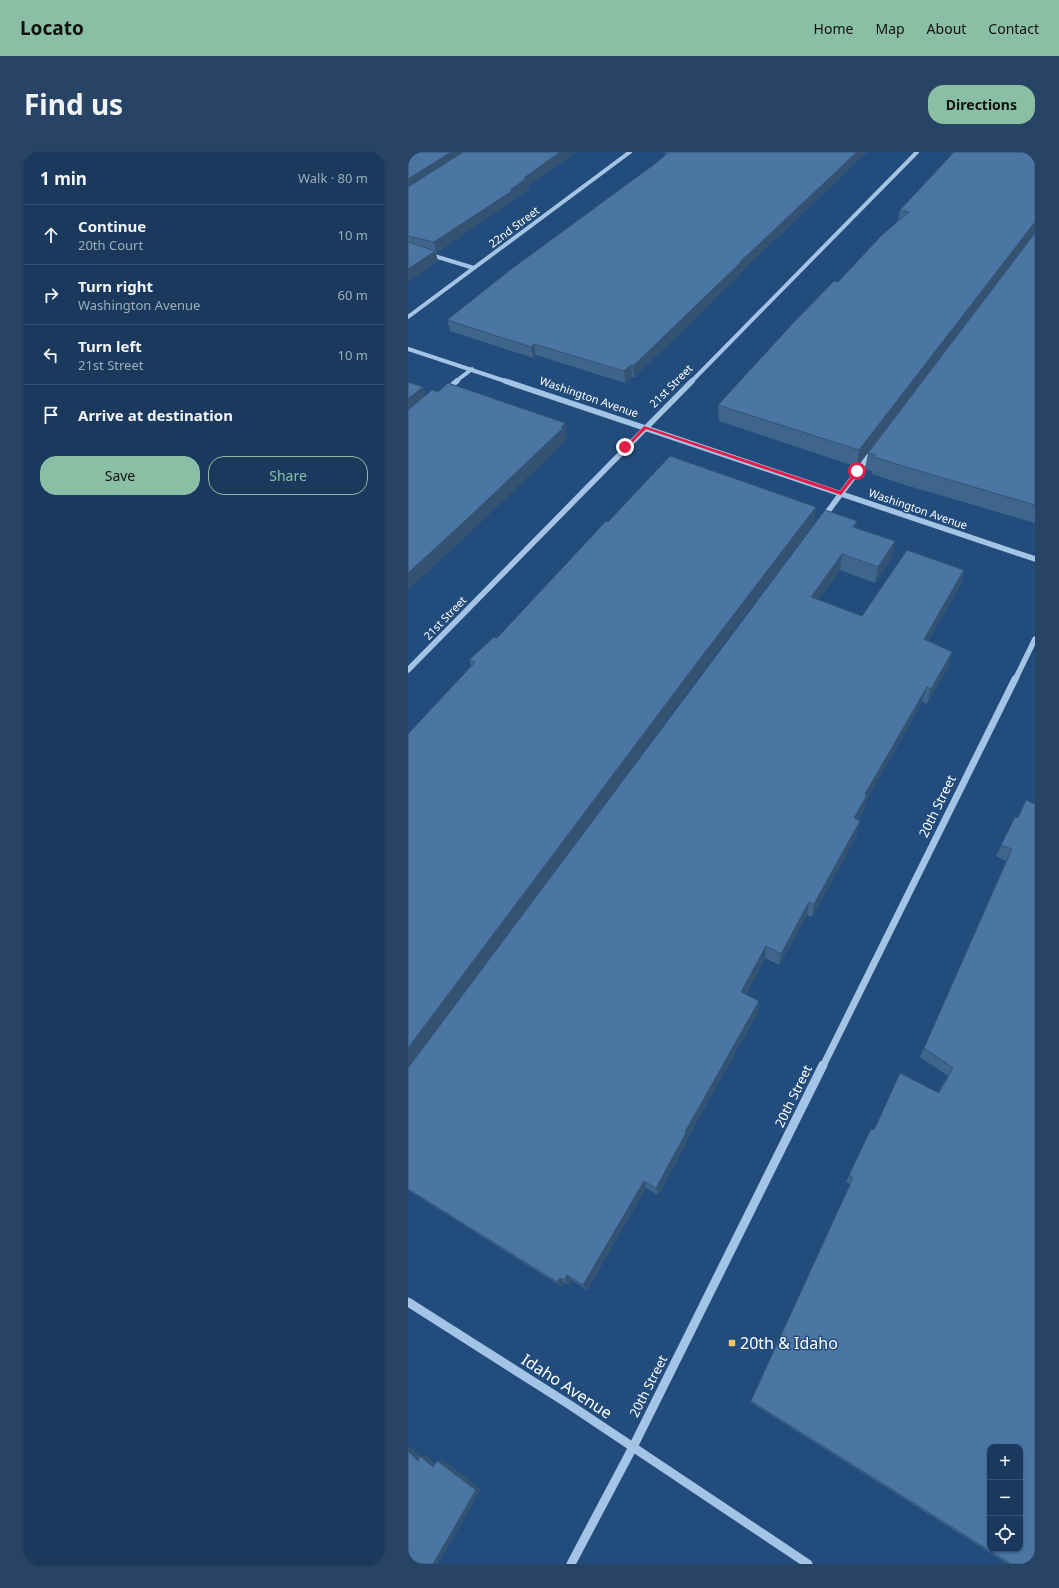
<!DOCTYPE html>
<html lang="en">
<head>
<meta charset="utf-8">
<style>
	body { margin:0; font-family:"Noto Sans",sans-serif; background:#274465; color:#f1f3f6 }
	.controls { position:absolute; right:12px; bottom:12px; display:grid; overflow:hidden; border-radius:8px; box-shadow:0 1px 3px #0004 }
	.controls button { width:36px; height:36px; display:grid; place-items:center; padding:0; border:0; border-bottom:1px solid #385372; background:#1a395c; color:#f1f3f6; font:20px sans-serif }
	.stop { position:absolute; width:12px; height:12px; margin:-9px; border:3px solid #e11d48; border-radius:50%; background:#fff }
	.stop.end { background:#e11d48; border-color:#fff; box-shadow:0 1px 4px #0008 }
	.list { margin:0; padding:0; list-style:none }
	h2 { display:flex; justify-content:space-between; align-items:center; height:52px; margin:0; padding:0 16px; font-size:17px }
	h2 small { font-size:13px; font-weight:400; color:#9facbb }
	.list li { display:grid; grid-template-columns:26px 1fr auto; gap:12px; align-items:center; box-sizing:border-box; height:60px; padding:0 16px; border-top:1px solid #385372 }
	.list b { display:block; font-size:15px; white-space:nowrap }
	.list p { margin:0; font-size:13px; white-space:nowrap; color:#9facbb }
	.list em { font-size:13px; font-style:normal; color:#9facbb }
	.actions { display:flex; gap:8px; padding:12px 16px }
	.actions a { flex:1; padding:9px 0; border:1px solid #8abfa5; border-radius:16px; text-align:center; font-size:14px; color:#8abfa5 }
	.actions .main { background:#8abfa5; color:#111 }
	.icon { flex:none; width:22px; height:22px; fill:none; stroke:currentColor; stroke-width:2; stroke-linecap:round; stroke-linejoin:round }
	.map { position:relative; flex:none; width:627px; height:1412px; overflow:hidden; border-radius:16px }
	header { display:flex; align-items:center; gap:24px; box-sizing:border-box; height:56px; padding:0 20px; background:#8abfa5; color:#111 }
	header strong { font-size:19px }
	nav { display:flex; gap:22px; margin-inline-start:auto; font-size:14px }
	.intro { display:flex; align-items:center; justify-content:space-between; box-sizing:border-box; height:96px; padding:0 24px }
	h1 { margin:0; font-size:28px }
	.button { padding:10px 18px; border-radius:16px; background:#8abfa5; color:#111; font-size:14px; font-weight:700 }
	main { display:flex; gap:24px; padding:0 24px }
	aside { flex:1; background:#1a395c; border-radius:16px; box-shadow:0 1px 3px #0004 }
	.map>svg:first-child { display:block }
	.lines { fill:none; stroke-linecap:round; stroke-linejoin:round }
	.minor-far3 { stroke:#a4c4e5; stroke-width:4 }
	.minor-far2 { stroke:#a4c4e5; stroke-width:5.5 }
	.minor-far1 { stroke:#a4c4e5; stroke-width:7 }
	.minor { stroke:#a4c4e5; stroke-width:9 }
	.wall { fill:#40658d }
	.shaded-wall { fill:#345373 }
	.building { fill:#4b76a4; stroke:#345373; fill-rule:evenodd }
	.route { fill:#e11d48 }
	.poi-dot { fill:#f1c466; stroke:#224c7b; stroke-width:1.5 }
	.labels { text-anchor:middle; stroke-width:3; stroke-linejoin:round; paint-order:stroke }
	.far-street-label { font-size:11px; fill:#fff; stroke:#224c7b }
	.street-label { font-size:13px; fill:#fff; stroke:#224c7b }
	.near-poi-label { font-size:16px; fill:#fff; stroke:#224c7b; text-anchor:start }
	.near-street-label { font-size:16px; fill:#fff; stroke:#224c7b }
</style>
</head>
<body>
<header>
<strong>Locato</strong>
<nav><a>Home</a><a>Map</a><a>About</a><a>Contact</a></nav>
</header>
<div class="intro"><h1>Find us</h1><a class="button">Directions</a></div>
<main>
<aside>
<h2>1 min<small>Walk · 80 m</small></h2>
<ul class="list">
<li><svg class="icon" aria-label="ahead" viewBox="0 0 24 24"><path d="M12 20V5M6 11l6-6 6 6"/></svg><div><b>Continue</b><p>20th Court</p></div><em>10 m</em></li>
<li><svg class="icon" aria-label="right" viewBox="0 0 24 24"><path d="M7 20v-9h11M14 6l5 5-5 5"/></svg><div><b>Turn right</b><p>Washington Avenue</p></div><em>60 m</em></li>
<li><svg class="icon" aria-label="left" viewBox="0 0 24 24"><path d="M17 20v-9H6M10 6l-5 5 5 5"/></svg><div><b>Turn left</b><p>21st Street</p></div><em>10 m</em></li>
<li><svg class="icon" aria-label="arrive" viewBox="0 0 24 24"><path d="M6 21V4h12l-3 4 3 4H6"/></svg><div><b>Arrive at destination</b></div></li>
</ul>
<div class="actions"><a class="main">Save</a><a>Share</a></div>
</aside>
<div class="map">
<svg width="627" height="1412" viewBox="0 0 627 1412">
	<rect width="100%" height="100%" fill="#224c7b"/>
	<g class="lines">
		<g class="minor-far3">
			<polyline points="20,102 66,116"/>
			<polyline points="0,165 222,0"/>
			<polyline points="0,197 100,230"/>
			<polyline points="47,230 64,217"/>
			<polyline points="283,230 509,0"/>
		</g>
		<g class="minor-far2">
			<polyline points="97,229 627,407"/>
			<polyline points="37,239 49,229"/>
			<polyline points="415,366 464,300"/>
			<polyline points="0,518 284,229"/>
			<polyline points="607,528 627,487"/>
		</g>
		<polyline class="minor-far1" points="415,914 607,527"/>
		<g class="minor">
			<polyline points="0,1150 162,1253 400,1412"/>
			<polyline points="163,1412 225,1295 415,913"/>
		</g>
	</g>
	<g class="wall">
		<polygon points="0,0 168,0 120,34 121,37 105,48 105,49 28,101 30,109 0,130"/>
		<polygon points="257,0 459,0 333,120 333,122 226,225 224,225 217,231 128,203 125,206 42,179 39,168 248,11 257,3"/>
		<polygon points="627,0 627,371 494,332 464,322 464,319 457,317 460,301 625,84 624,84 449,315 311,269 310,253 490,69 492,58"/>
		<polygon points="408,355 406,371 291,524 4,911 448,376 487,389 484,405 467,431 432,418 410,448 454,464 556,418 552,434 520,489 544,500 540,515 519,552 514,550 458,649 456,657 450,668 449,683 404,765 399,763 371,813 357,806 338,842 351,849 350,860 279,987 279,990 250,1043 238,1036 179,1138 164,1128 161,1133 157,1131 154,1135 0,1038 0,582 63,515 61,508 89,486 200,370"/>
		<polygon points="618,648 627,1412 600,1412 342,1250 442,1032 438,1030 463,977 466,978 530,940 540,924 512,905 598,709 588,704 607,665 610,666"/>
	</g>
	<g class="shaded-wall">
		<polygon points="43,0 61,0 0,39 0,27"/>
		<polygon points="152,0 168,0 120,34 121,37 105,48 105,49 28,101 26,90 102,38 116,26"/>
		<polygon points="449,0 459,0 333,120 333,122 226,225 225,214 332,110"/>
		<polygon points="627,70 627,83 624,84 449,315 451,298"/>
		<polygon points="27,99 30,109 0,130 0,117"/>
		<polygon points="126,192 128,203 125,206 123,195"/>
		<polygon points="223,213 224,225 217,231 216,219"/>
		<polygon points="15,235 19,248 0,264 0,247"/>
		<polygon points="157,271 159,285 157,287 157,289 61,382 0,438 0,421"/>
		<polygon points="408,355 406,371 291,524 0,917 0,896 291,508"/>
		<polygon points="449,369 447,386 445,375"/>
		<polygon points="487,389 484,405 467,431 470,415"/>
		<polygon points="434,402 432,418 401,461 403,445"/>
		<polygon points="556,418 552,434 512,503 516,487"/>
		<polygon points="544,500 540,515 519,552 523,537"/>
		<polygon points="519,535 514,550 458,649 456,657 443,680 446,666 457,642"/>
		<polygon points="452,669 449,683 404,765 406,752"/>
		<polygon points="401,750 399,763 371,813 373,802"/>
		<polygon points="358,794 357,806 333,851 333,840"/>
		<polygon points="351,849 350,860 279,987 279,990 250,1043 248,1036 277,980"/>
		<polygon points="236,1029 238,1036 179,1138 175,1133"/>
		<polygon points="159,1123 164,1128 161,1133 157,1128"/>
		<polygon points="152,1126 157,1131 154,1135 149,1130"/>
		<polygon points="0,1293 12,1304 18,1304 31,1314 25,1315 10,1309 0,1299"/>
		<polygon points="35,1308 73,1337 30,1412 25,1412 29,1309"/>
	</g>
	<g class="building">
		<polygon points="0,0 43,0 0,27"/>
		<polygon points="55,0 152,0 116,26 119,26 102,38 104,39 26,90 0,84 0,35"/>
		<polygon points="261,0 449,0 332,110 333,110 225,214 223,213 216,219 126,192 123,195 39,168 102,118 248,11"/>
		<polygon points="546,0 627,0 627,70 451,298 310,253 387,169 426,129 430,130 474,83 501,60 492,58"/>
		<polygon points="627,81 627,353 498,315 466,305 468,303 460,301"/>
		<polygon points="0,90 27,99 0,117"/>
		<polygon points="0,230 15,235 0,247"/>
		<polygon points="40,231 157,271 153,275 155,276 58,368 0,421 0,258 24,238 30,240"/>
		<polygon points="262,304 408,355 291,508 0,896 0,582 67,510 61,508 86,485 89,486 198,369 200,370"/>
		<polygon points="417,358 449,369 445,375 487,389 470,415 434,402 403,445 454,464 499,398 556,418 516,487 544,500 523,537 519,535 457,642 459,643 446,666 452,669 406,752 401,750 373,802 358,794 333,840 351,849 277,980 278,981 248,1036 236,1029 175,1133 159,1123 157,1128 152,1126 149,1130 0,1037 0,916"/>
		<path d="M618,648l9,4v760h-24l-260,-163 102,-223 -4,-3 22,-46 3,1 26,-57 39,20 14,-25 -29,-20 88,-199 -11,-4 14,-28 3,1zM582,1295h30v102h-30z"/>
		<polygon points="0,1299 10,1309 12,1304 25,1315 29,1309 68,1338 25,1412 0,1412"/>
	</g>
	<polygon class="route" points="236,274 432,339 448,318 452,319 433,343 238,277 219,296 216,296"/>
	<rect class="poi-dot" x="320" y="1187" width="8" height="8" rx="2"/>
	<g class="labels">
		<g class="far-street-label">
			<text transform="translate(106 75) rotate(-37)" y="4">22nd Street</text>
			<text transform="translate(263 234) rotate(-45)" y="4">21st Street</text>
			<text transform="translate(181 245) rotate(19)" y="4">Washington Avenue</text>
			<text transform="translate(510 357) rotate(19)" y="4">Washington Avenue</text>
			<text transform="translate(37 466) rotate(-46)" y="4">21st Street</text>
		</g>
		<g class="street-label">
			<text transform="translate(529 654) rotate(-64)" y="5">20th Street</text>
			<text transform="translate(385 944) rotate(-64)" y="5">20th Street</text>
			<text transform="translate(240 1234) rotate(-63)" y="5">20th Street</text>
		</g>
		<g class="near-poi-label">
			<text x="332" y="1197">20th &amp; Idaho</text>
		</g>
		<g class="near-street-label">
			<text transform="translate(159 1234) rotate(33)" y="6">Idaho Avenue</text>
		</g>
	</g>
</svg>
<div class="controls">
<button>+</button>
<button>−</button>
<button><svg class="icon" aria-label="locate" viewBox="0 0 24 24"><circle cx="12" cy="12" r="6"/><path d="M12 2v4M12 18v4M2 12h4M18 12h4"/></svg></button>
</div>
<div class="stop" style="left:449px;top:319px"></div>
<div class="stop end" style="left:217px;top:295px"></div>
</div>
</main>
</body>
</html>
